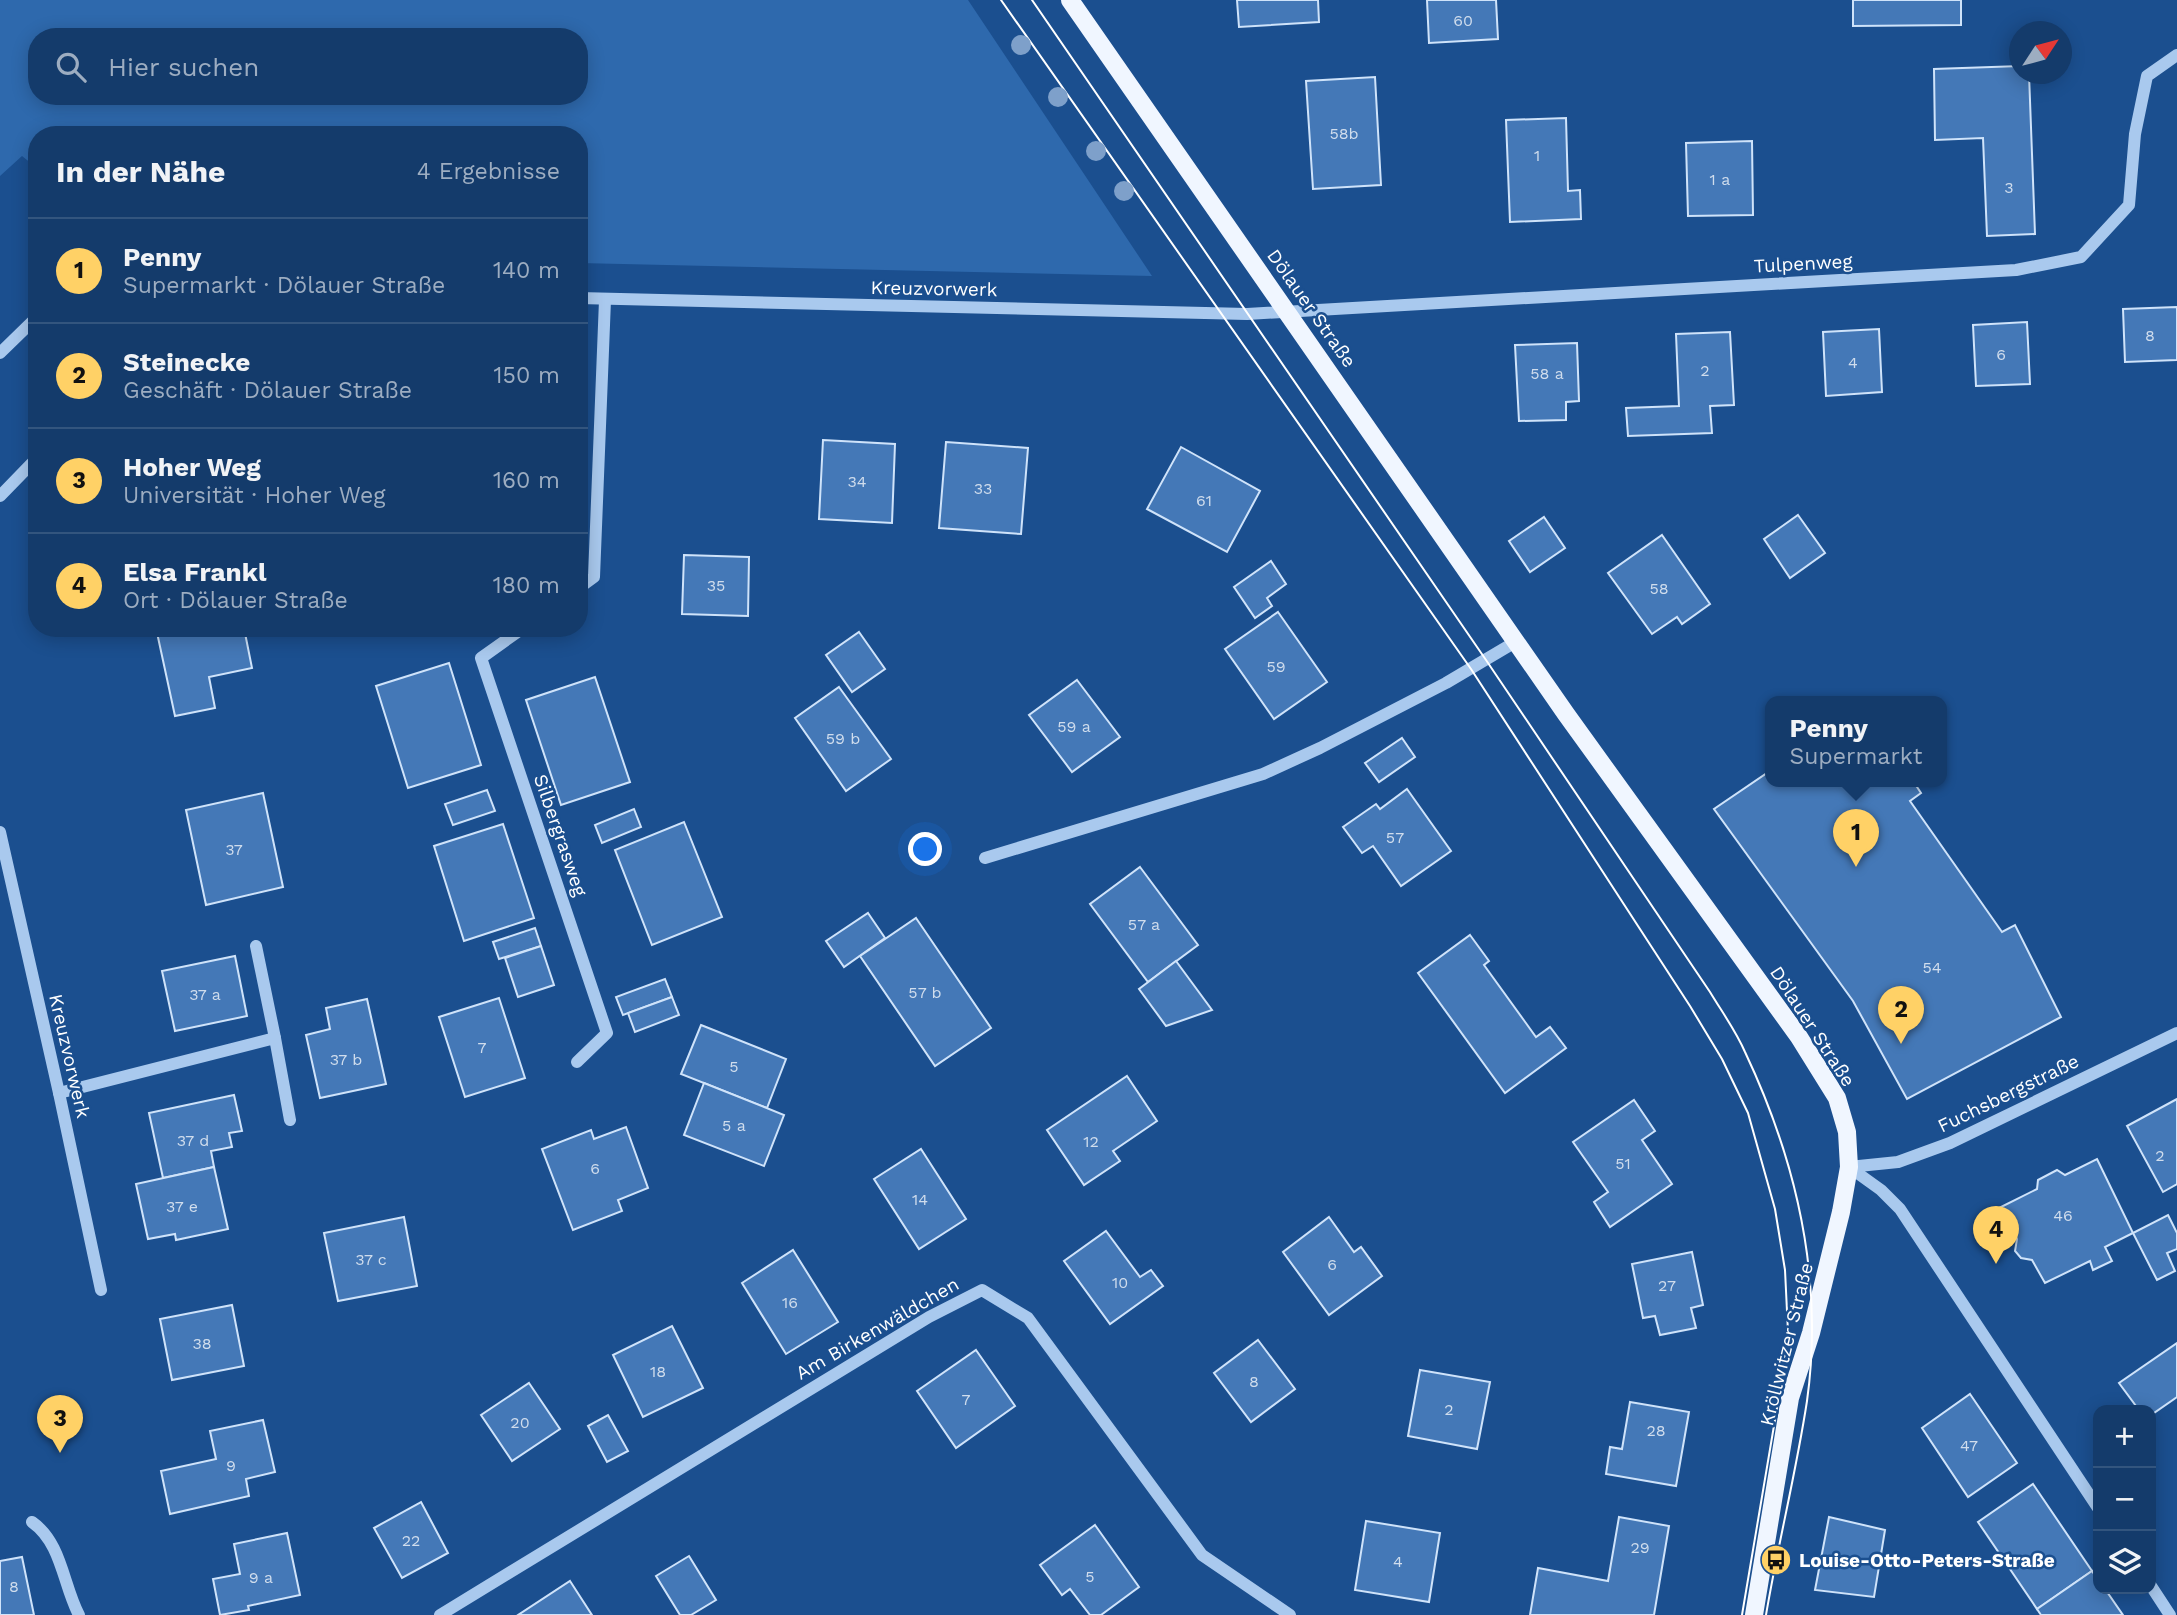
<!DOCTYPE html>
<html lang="de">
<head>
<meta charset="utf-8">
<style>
	body { margin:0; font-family:"Work Sans",sans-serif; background:#214673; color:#f1f3f6 }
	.controls { position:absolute; right:21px; bottom:21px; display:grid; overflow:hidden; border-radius:14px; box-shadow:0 4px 18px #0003 }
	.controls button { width:63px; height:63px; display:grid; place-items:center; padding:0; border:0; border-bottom:2px solid #33557e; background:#143b6b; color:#f1f3f6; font:35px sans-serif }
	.compass { position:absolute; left:2009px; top:21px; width:63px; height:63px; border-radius:50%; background:#143b6b; box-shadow:0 4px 18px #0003; rotate:54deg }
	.you { position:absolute; left:926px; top:850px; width:24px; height:24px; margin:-18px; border:5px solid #fff; border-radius:50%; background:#1a73e8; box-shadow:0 0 0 10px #1a73e833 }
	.badge { display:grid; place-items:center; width:46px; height:46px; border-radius:50%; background:#ffd166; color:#111; font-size:23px; font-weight:700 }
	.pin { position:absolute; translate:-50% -58px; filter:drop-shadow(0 2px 4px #0008) }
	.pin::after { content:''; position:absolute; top:37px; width:24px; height:21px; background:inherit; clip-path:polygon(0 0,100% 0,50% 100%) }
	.popup { position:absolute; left:1765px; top:696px; width:182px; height:91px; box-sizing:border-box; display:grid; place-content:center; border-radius:14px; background:#143b6b; filter:drop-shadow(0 2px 5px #0005); font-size:23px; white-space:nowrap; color:#9dadc1 }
	.popup b { font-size:26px; color:#f1f3f6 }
	.popup::after { content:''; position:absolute; left:50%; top:100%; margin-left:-14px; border:14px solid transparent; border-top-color:#143b6b }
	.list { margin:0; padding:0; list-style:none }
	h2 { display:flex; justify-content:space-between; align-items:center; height:91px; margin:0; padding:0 28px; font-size:30px }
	h2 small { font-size:23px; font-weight:400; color:#9dadc1 }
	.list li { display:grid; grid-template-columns:46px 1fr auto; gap:21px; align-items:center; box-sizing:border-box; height:105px; padding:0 28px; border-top:2px solid #33557e }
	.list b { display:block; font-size:26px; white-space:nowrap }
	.list p { margin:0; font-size:23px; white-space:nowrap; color:#9dadc1 }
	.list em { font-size:23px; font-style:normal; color:#9dadc1 }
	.icon { flex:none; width:38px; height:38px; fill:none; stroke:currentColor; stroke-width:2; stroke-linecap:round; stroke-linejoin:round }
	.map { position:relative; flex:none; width:2177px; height:1615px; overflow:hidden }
	.search { position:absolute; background:#143b6b; box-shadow:0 4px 18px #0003; left:28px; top:28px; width:560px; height:77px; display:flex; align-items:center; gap:18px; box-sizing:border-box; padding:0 24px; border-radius:28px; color:#9dadc1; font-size:26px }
	.panel { position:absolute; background:#143b6b; box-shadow:0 4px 18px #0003; left:28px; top:126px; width:560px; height:511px; border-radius:28px }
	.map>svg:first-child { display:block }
	.green { fill:#2e69ad; fill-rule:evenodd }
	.building { fill:#4478b7; stroke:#cfe3fa; stroke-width:2 }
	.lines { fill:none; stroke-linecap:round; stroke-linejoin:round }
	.minor { stroke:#a9c9ee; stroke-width:12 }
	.major { stroke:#f0f6ff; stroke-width:18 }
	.tram { stroke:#fff; stroke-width:2 }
	.tree { fill:#7ea0ca }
	.labels { text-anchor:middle; stroke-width:5; stroke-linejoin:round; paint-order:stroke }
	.number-label { font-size:16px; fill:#d0dded }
	.street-label { font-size:19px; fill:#fff; stroke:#1b4f8f }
	.poi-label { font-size:19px; font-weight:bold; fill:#fff; stroke:#1b4f8f; text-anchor:start }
</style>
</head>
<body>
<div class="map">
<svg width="2177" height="1615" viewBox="0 0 2177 1615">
	<rect width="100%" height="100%" fill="#1b4f8f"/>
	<path class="green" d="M0,0h968l184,276 -573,-13v-128h-542v33l-15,-12 -22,20zM37,37h542v59h-542z"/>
	<g class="building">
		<polygon points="1237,0 1318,0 1319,22 1239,27"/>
		<polygon points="1427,0 1496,0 1498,39 1429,43"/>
		<polygon points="1853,0 1961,0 1961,25 1853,26"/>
		<polygon points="2020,66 2020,74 2029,74 2035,234 1987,236 1983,138 1935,140 1934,69"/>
		<polygon points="1375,77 1381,185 1313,189 1306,81"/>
		<polygon points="1566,118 1568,191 1580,190 1581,219 1510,222 1506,120"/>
		<polygon points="1752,141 1753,215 1688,216 1686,143"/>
		<polygon points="2177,307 2177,360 2125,362 2123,309"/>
		<polygon points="2027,322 2030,384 1976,386 1973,325"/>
		<polygon points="1879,329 1882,392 1826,396 1823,332"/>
		<polygon points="1730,332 1734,405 1710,406 1712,433 1628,436 1626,408 1679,406 1676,334"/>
		<polygon points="1577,343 1579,401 1566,402 1566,420 1519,421 1515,345"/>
		<polygon points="823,440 895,444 892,523 819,519"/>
		<polygon points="946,442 1028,448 1021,534 939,528"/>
		<polygon points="1181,447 1260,491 1227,552 1147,509"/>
		<polygon points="1798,515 1825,553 1790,578 1764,539"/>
		<polygon points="1544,517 1565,548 1530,572 1509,541"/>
		<polygon points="1662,535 1710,604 1682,624 1677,617 1652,634 1608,573"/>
		<polygon points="684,555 749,557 748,616 682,614"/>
		<polygon points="1271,561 1286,584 1267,598 1272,606 1255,618 1234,587"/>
		<polygon points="1278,612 1327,682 1274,719 1225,649"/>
		<polygon points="156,628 244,628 252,668 209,677 215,708 175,716"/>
		<polygon points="859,632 885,669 852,692 826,655"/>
		<polygon points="449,663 481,765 408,788 376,686"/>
		<polygon points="595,677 630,782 561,805 526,700"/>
		<polygon points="1077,680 1120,737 1072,772 1029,715"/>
		<polygon points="839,687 891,759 846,791 795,718"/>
		<polygon points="1402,738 1415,757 1379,782 1365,763"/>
		<polygon points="1770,771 1770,781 1913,781 1921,793 1910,801 2002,932 2015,925 2061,1017 1907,1099 1853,1001 1714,809"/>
		<polygon points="1407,789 1451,851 1401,886 1373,846 1362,853 1343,827 1376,804 1380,809"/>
		<polygon points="487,790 495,811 453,825 445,804"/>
		<polygon points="263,793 283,887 206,905 186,810"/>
		<polygon points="634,809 641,827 602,843 595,825"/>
		<polygon points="684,822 722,917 652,945 615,850"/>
		<polygon points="503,824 534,918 464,941 434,846"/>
		<polygon points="1140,867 1198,945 1148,982 1090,904"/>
		<polygon points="868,913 885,938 844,967 826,941"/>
		<polygon points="916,918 991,1028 935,1066 860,956"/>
		<polygon points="535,928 541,946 499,959 493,942"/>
		<polygon points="1470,935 1489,961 1484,965 1536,1037 1550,1027 1566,1048 1505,1093 1418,973"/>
		<polygon points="541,946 554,985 518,997 505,958"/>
		<polygon points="235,956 247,1016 175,1031 162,971"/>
		<polygon points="1176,961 1212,1010 1166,1026 1139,989"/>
		<polygon points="665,979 672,997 623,1015 616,997"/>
		<polygon points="672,997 679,1015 635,1032 628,1013"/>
		<polygon points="499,998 525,1078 465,1097 439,1017"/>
		<polygon points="367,999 386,1084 320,1098 306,1035 330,1029 326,1008"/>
		<polygon points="701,1025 786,1059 767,1108 681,1074"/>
		<polygon points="1127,1076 1157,1121 1113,1151 1120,1161 1084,1185 1047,1130"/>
		<polygon points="704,1083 784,1115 764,1166 684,1135"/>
		<polygon points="234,1095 242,1131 229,1133 232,1147 211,1151 214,1167 163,1178 149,1113"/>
		<polygon points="2177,1099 2177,1184 2163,1192 2127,1126"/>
		<polygon points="1634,1100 1655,1131 1642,1140 1672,1184 1610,1227 1594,1202 1608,1192 1573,1142"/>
		<polygon points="626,1127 648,1188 618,1200 622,1211 573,1230 542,1149 591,1130 594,1139"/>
		<polygon points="921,1149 966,1219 919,1249 874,1179"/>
		<polygon points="2097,1159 2133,1233 2105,1247 2112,1261 2093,1270 2090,1261 2045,1283 2032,1260 2021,1258 2015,1251 2017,1239 1999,1208 2037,1189 2038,1180 2057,1170 2065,1175"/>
		<polygon points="214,1167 228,1229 176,1240 175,1234 148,1239 136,1184"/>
		<polygon points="2168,1215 2177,1233 2177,1249 2167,1253 2175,1271 2157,1280 2133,1233"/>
		<polygon points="404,1217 417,1286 338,1301 324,1233"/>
		<polygon points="1329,1217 1354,1252 1361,1247 1382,1276 1329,1315 1283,1252"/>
		<polygon points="1106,1231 1140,1277 1151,1270 1163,1286 1110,1324 1064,1261"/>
		<polygon points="793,1250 838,1322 786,1354 742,1283"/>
		<polygon points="1692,1252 1703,1305 1691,1308 1696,1328 1660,1335 1655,1316 1643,1318 1632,1264"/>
		<polygon points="232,1305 244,1366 172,1380 160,1319"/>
		<polygon points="672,1326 703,1388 643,1417 613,1355"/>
		<polygon points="1258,1340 1295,1389 1251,1422 1214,1373"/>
		<polygon points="2177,1343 2177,1397 2151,1415 2151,1410 2139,1410 2119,1383"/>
		<polygon points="976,1350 1015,1406 956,1448 917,1391"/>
		<polygon points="1420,1370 1490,1382 1477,1449 1408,1436"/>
		<polygon points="529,1383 560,1429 512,1461 481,1415"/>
		<polygon points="1970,1394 2017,1463 1968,1497 1922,1428"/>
		<polygon points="1630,1402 1689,1412 1676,1486 1606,1474 1610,1447 1622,1449"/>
		<polygon points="608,1415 628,1451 607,1462 588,1426"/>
		<polygon points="263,1420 275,1472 246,1479 249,1496 170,1514 161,1471 216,1459 210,1431"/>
		<polygon points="2033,1484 2092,1571 2037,1609 1978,1522"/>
		<polygon points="421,1502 448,1553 402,1578 374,1528"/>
		<polygon points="1619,1517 1669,1526 1654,1615 1530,1615 1538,1568 1608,1581"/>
		<polygon points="1829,1517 1885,1530 1874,1597 1815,1590"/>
		<polygon points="1366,1521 1440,1533 1429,1602 1355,1590"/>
		<polygon points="1095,1525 1139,1587 1101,1615 1090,1615 1070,1589 1062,1595 1040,1565"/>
		<polygon points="287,1533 300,1595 248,1606 249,1610 220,1615 213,1579 240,1574 234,1544"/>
		<polygon points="689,1556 716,1600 691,1615 680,1615 656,1576"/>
		<polygon points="22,1557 34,1615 0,1615 0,1561"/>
		<polygon points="2092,1571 2098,1580 2098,1589 2105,1589 2123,1615 2041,1615 2037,1609"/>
		<polygon points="570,1581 592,1615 518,1615"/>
	</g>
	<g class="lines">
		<g class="minor">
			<polyline points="579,298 1247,314 2016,270 2081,257 2129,205 2135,134 2147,76 2177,55"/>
			<polyline points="0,353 37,317"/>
			<polyline points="0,496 37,458"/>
			<polyline points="579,588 594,577 605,300"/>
			<polyline points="523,628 481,658 607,1033 577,1062"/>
			<polyline points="0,832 59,1093 101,1290"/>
			<polyline points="985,858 1263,774 1320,748 1446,683 1517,641"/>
			<polyline points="256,946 275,1038"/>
			<polyline points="59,1093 275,1038 290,1120"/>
			<polyline points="1849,1167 1881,1190 1900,1209 2098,1508"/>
			<polyline points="1849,1167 1898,1162 1950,1143 2177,1033"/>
			<path d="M32,1522c30,21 31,63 47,93"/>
			<polyline points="2151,1586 2170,1615"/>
			<polyline points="440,1615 929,1317 982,1290 1028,1318 1202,1555 1290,1615"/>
		</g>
		<polyline class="major" points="1070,0 1566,714 1799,1037 1837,1098 1847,1132 1849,1167 1841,1212 1811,1333 1790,1398 1754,1615"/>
		<g class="tram">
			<polyline points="1001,0 1471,669 1690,1006 1722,1059 1748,1113 1775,1209 1785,1270 1788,1332 1779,1396 1742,1615"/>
			<path d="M1032,0l454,660 224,332c12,20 26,39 35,60 52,110 79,227 62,349 -11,72 -29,143 -41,214"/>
		</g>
	</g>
	<g class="tree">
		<circle cx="1021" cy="45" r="10"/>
		<circle cx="1058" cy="97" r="10"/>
		<circle cx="1096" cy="151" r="10"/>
		<circle cx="1124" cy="191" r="10"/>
	</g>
	<defs>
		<g id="bus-disc" transform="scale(1.575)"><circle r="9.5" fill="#ffd166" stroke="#1b4f8f"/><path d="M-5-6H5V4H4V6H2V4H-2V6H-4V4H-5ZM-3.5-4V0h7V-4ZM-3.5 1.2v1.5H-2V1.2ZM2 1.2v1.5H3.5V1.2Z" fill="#111"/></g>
	</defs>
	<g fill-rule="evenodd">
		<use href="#bus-disc" x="1776" y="1560"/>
	</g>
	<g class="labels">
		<g class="number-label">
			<text x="1463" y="26">60</text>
			<text x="1344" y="139">58b</text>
			<text x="1537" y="161">1</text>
			<text x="1720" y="185">1 a</text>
			<text x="2009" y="193">3</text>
			<text x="2150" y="341">8</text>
			<text x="2001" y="360">6</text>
			<text x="1853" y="368">4</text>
			<text x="1705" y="376">2</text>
			<text x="1547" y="379">58 a</text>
			<text x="857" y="487">34</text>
			<text x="983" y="494">33</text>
			<text x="1204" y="506">61</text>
			<text x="716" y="591">35</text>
			<text x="1659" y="594">58</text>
			<text x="1276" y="672">59</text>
			<text x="1074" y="732">59 a</text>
			<text x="843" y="744">59 b</text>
			<text x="1395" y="843">57</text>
			<text x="234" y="855">37</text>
			<text x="1144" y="930">57 a</text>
			<text x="1932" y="973">54</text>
			<text x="925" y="998">57 b</text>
			<text x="205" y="1000">37 a</text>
			<text x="482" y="1053">7</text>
			<text x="346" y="1065">37 b</text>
			<text x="734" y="1072">5</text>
			<text x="734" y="1131">5 a</text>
			<text x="193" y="1146">37 d</text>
			<text x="1091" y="1147">12</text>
			<text x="2160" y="1161">2</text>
			<text x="1623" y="1169">51</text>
			<text x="595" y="1174">6</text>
			<text x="920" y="1205">14</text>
			<text x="182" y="1212">37 e</text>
			<text x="2063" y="1221">46</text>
			<text x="371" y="1265">37 c</text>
			<text x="1332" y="1270">6</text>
			<text x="1120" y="1288">10</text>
			<text x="1667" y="1291">27</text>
			<text x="790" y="1308">16</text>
			<text x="202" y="1349">38</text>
			<text x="658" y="1377">18</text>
			<text x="1254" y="1387">8</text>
			<text x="966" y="1405">7</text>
			<text x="1449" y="1415">2</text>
			<text x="520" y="1428">20</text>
			<text x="1656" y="1436">28</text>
			<text x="1969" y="1451">47</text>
			<text x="231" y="1471">9</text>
			<text x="411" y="1546">22</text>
			<text x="1640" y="1553">29</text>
			<text x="1398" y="1567">4</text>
			<text x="1090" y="1582">5</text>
			<text x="261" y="1583">9 a</text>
			<text x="14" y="1592">8</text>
		</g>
		<g class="street-label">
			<text transform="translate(1803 263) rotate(-3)" y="7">Tulpenweg</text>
			<text transform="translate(934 288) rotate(1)" y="7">Kreuzvorwerk</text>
			<text transform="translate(1312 308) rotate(55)" y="7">Dölauer Straße</text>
			<text transform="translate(561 835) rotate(71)" y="7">Silbergrasweg</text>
			<text transform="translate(1813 1026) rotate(57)" y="7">Dölauer Straße</text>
			<text transform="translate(70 1056) rotate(77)" y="7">Kreuzvorwerk</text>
			<text transform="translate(2008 1093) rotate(-26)" y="7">Fuchsbergstraße</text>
			<text transform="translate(877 1328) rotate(-30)" y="7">Am Birkenwäldchen</text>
			<text transform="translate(1786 1344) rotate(-76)" y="7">Kröllwitzer Straße</text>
		</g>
		<g class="poi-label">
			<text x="1799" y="1567">Louise-Otto-Peters-Straße</text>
		</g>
	</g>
</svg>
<div class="controls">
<button>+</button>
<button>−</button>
<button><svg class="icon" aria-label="layers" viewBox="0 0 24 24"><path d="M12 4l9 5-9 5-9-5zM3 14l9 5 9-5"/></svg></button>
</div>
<svg class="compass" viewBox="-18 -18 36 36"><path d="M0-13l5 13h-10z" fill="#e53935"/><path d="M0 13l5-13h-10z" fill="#9dadc1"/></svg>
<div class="you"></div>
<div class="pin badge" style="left:1856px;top:867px">1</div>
<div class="popup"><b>Penny</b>Supermarkt</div>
<div class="pin badge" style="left:1901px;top:1044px">2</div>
<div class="pin badge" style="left:60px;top:1453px">3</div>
<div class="pin badge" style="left:1996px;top:1264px">4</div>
<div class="search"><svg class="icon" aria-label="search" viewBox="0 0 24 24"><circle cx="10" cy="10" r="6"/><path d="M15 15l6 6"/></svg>Hier suchen</div>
<section class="panel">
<h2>In der Nähe<small>4 Ergebnisse</small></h2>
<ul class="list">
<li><span class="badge">1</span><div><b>Penny</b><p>Supermarkt · Dölauer Straße</p></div><em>140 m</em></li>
<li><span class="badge">2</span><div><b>Steinecke</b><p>Geschäft · Dölauer Straße</p></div><em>150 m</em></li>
<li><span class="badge">3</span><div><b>Hoher Weg</b><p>Universität · Hoher Weg</p></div><em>160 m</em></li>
<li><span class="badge">4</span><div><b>Elsa Frankl</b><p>Ort · Dölauer Straße</p></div><em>180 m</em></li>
</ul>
</section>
</div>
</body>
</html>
